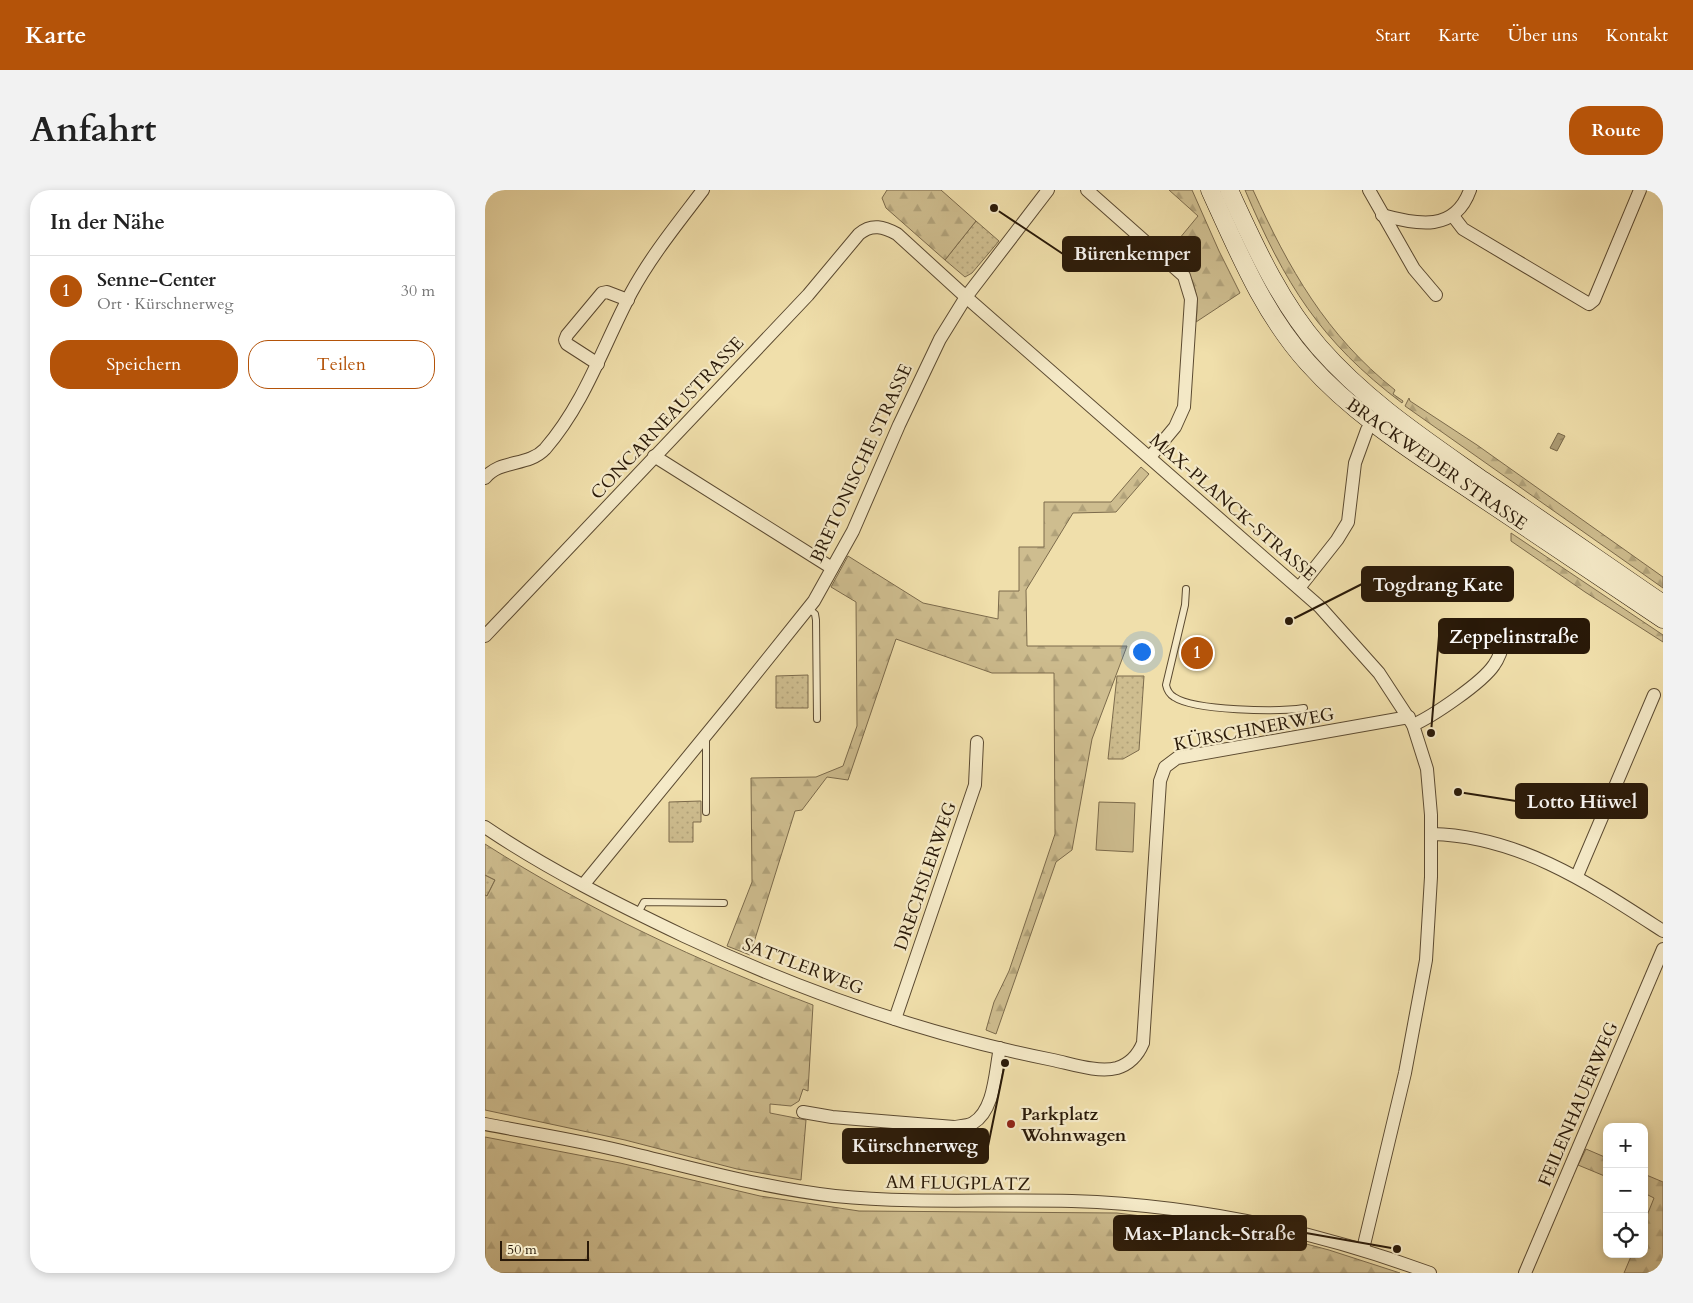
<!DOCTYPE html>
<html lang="de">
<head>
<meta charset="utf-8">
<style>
	body { margin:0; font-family:Cardo,serif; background:#f2f2f2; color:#222 }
	.controls { position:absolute; right:15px; bottom:15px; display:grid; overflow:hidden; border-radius:10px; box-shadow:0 2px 8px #0003 }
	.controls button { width:45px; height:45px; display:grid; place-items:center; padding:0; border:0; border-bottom:1px solid #e0e0e0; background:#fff; color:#222; font:25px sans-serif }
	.scale { position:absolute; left:15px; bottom:12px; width:89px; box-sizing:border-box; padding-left:5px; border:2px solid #291908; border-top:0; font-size:14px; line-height:18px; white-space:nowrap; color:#291908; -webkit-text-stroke:4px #f5eac8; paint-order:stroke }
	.you { position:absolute; left:656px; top:461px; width:18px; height:18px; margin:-12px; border:4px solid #fff; border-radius:50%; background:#1a73e8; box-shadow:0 0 0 8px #1a73e833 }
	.badge { display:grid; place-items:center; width:32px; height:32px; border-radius:50%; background:#b45309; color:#fff; font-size:16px; font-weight:700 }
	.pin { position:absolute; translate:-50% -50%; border:2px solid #fff; box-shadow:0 1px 5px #0006 }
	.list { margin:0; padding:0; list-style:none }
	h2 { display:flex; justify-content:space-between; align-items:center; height:65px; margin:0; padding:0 20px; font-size:21px }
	h2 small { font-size:16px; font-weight:400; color:#767676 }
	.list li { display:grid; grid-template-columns:32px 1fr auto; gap:15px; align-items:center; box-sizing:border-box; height:70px; padding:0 20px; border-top:1px solid #e0e0e0 }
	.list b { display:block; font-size:19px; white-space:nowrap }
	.list p { margin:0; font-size:16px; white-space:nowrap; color:#767676 }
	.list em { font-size:16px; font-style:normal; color:#767676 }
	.actions { display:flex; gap:10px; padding:15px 20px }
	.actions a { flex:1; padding:11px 0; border:1px solid #b45309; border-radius:20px; text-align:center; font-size:18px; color:#b45309 }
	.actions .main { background:#b45309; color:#fff }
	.icon { flex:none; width:28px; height:28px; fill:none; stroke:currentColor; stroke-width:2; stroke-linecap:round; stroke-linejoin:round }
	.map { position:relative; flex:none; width:1178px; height:1083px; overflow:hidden; border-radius:20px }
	header { display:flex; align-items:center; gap:30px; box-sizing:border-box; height:70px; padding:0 25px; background:#b45309; color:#fff }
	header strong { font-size:24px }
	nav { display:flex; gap:28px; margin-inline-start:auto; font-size:18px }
	.intro { display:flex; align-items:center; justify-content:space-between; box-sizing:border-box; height:120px; padding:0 30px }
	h1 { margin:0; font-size:35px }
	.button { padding:12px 22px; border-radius:20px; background:#b45309; color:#fff; font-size:18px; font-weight:700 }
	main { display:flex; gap:30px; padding:0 30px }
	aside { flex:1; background:#fff; border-radius:20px; box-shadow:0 2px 8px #0003 }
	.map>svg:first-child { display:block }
	.green { fill:url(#green-dots); stroke:#7c6b4c }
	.forest { fill:url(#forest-firs); stroke:#7c6b4c }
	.pitch { fill:#cebd8f; stroke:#7c6b4c }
	.water { fill:url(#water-ripples); stroke:#786849 }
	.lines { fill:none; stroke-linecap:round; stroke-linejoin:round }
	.lane-casing { stroke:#5b4a31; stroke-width:8 }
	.street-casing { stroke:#5b4a31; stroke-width:14 }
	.secondary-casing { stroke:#291908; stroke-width:19 }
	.lane { stroke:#f5eac8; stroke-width:6 }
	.street { stroke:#f5eac8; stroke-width:12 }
	.secondary { stroke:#f5eac8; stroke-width:18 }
	.poi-dot { fill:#8f2418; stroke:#f5eac8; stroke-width:2 }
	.labels { text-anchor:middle; stroke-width:4.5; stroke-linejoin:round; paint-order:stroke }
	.street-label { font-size:18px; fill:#291908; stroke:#f5eac8 }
	.poi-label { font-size:18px; font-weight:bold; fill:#291908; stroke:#f5eac8; text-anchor:start }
	.leader { fill:none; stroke:#291908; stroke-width:2 }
	.callout-dot { fill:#291908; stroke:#f5eac8; stroke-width:2 }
	.callout { fill:#291908; stroke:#291908; stroke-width:2 }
	.callout-label { font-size:19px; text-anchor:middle; font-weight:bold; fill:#fff }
</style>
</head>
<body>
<header>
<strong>Karte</strong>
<nav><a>Start</a><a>Karte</a><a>Über uns</a><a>Kontakt</a></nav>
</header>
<div class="intro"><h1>Anfahrt</h1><a class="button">Route</a></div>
<main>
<aside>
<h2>In der Nähe<small></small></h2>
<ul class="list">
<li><span class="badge">1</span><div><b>Senne-Center</b><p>Ort · Kürschnerweg</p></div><em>30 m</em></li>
</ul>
<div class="actions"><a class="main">Speichern</a><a>Teilen</a></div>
</aside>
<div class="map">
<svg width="1178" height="1083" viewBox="0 0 1178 1083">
	<defs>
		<pattern id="green-dots" width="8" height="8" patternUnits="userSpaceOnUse" patternTransform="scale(1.25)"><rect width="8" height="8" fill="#cebd8f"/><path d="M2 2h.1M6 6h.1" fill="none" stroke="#b1a27a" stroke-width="1.8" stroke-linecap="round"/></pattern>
		<pattern id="forest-firs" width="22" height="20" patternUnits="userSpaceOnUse" patternTransform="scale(1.25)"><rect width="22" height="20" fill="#cebd8f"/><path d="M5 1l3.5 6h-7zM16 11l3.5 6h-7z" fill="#b1a27a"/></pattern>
		<pattern id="water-ripples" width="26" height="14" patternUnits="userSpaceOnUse" patternTransform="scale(1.25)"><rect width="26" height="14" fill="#ac9c74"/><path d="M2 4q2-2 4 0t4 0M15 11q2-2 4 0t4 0" fill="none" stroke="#8c7e5d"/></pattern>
	</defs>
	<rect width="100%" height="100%" fill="#f0dfab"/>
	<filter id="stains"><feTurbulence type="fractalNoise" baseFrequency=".004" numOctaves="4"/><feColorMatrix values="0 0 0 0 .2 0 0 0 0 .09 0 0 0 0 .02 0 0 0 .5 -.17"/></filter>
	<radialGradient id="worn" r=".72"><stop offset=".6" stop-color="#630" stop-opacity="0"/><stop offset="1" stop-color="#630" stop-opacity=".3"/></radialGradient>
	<g class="green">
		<polygon points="491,31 514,51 487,83 480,87 460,70"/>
		<polygon points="323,485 323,518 291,518 291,486"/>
		<polygon points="632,486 659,486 654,560 638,569 623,569"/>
		<polygon points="216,611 216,632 208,632 208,652 184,652 184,612"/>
		<polygon points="0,685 10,690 2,706 0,705"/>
	</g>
	<g class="forest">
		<polygon points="402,0 456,0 491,31 460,70 401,18 397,8"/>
		<path d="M684,0h23l27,61 21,42 -44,29c3,-24 0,-47 -21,-62l12,-13 -8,-8 19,-23z"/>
		<path d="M760,0h8c36,79 73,145 142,200l-2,4 10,7 -1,2c-82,-62 -117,-119 -157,-213z"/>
		<polygon points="924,208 925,211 992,255 1178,387 1178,398 920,216"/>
		<polygon points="656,277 664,284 631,322 588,323 541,400 542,456 642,456 607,549 587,660 571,672 511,844 501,840 509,812 524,781 570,644 569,483 507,483 411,449 363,590 342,587 317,620 310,621 265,765 242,756 267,692 266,588 331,587 358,576 372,536 371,412 346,397 363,366 438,413 513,429 514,401 534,401 534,357 559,357 559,312 626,312"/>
		<polygon points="1026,343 1178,445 1178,452 1100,402 1026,351"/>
		<path d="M0,654c103,66 215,118 328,161l-5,86 -5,-2 -4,12 -8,5 -21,-2v9l36,7 -5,60 -64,-11 -112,-29 -140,-30v-215l2,1 8,-16 -10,-5z"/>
		<polygon points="0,947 135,973 275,1006 374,1021 632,1023 714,1033 795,1047 844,1060 915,1083 0,1083"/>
		<polygon points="1101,959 1122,968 1122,987 1093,975"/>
		<polygon points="1159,984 1178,992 1178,1083 1139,1083 1147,1064 1159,1064 1159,1033 1169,1008 1159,1003"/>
	</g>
	<polygon class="pitch" points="614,612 650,613 648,662 611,660"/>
	<polygon class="water" points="1073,243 1080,246 1072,261 1065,258"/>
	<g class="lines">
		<g class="lane-casing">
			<g id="lane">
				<path d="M701,399l-1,16 -19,80c1,5 3,9 8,12 21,14 104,15 130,11"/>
				<polyline points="323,418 330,424 331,430 332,529"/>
				<polyline points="221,548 221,622"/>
				<polyline points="153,723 159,712 239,713"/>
			</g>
		</g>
		<g class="street-casing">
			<g id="street">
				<polyline points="602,0 699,86 706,109 699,217 690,237 665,267"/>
				<polyline points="884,0 929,79 951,105"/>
				<path d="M897,25c36,10 73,17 88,-25"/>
				<polyline points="968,26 978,39 1104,114 1109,110 1155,0"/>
				<polyline points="113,174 82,154 80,150 82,145 117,103 122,102 143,110"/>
				<polyline points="169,266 347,378"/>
				<path d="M0,288c15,-19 43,-11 60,-29 40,-46 58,-103 86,-156 20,-37 47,-70 72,-103"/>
				<polyline points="814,398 852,350 863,332 870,273 882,240 892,227"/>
				<path d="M0,446l323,-341 51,-61c13,-11 25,-7 38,0l69,63 354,310 59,66 34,52 14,44 4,46v62l-5,83 -21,113 -42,176"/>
				<path d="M928,535c20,-9 69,-42 81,-60 8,-11 11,-27 15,-40"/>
				<path d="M0,637c62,42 132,77 199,109 117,55 243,99 369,124 19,4 45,13 64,8 13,-4 21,-13 26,-25l17,-262 5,-14 12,-9 232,-41"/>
				<path d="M947,644c88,2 160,51 231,97"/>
				<polyline points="1092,686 1169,505"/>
				<polyline points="99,694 248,512 329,411 368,341 414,235 455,149 481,107 563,0"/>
				<polyline points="410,829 490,595 492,552"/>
				<path d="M318,922l29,5 122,10c6,-1 14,-1 19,-4 22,-13 22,-52 27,-75"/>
				<path d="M0,934c46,9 92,16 137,27 71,17 141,37 213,45 79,8 158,3 237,5 123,4 242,29 358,72"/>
				<polyline points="1040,1083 1178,759"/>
			</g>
		</g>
		<g class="secondary-casing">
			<g id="secondary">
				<path d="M725,0c28,61 53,123 98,173 47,53 109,91 167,130 62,42 125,84 188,126"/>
				<path d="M744,0c25,54 50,111 90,157 47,54 105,92 163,133 61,41 121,83 181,124"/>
			</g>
		</g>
		<use href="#lane" class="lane"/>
		<use href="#street" class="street"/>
		<use href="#secondary" class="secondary"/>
	</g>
	<circle class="poi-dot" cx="526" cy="934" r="5"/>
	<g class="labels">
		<g class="street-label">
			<text transform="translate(182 228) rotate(-47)" y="6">CONCARNEAUSTRASSE</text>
			<text transform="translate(376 273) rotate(-65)" y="6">BRETONISCHE STRASSE</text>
			<text transform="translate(952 274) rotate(35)" y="6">BRACKWEDER STRASSE</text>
			<text transform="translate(748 317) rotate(41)" y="6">MAX-PLANCK-STRASSE</text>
			<text transform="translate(769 539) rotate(-11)" y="6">KÜRSCHNERWEG</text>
			<text transform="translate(440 686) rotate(-71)" y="6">DRECHSLERWEG</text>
			<text transform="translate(318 776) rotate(21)" y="6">SATTLERWEG</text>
			<text transform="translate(1093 914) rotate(-67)" y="6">FEILENHAUERWEG</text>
			<text transform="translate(473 993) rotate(1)" y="6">AM FLUGPLATZ</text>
		</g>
		<g class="poi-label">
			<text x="536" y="930">Parkplatz<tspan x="536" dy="21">Wohnwagen</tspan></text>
		</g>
	</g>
	<path class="leader" d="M509 18L578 64M804 431L877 394M946 543L954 446M973 602L1031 611M520 873L503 956M912 1059L821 1043"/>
	<g class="callout-dot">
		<circle cx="509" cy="18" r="5"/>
		<circle cx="804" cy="431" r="5"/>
		<circle cx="946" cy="543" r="5"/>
		<circle cx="973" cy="602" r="5"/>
		<circle cx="520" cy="873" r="5"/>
		<circle cx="912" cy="1059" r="5"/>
	</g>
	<g class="callout">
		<rect x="578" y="47" width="137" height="34" rx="5"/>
		<rect x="877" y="377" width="151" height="34" rx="5"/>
		<rect x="954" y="429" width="150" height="34" rx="5"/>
		<rect x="1031" y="594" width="131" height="34" rx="5"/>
		<rect x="358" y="939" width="145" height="34" rx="5"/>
		<rect x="629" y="1026" width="192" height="34" rx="5"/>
	</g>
	<g class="callout-label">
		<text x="647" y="70">Bürenkemper</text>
		<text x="953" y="401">Togdrang Kate</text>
		<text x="1029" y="453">Zeppelinstraße</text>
		<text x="1097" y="618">Lotto Hüwel</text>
		<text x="430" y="962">Kürschnerweg</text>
		<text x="725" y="1050">Max-Planck-Straße</text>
	</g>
	<rect width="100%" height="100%" filter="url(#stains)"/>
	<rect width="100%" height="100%" fill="url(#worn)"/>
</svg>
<div class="controls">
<button>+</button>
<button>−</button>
<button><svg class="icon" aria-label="locate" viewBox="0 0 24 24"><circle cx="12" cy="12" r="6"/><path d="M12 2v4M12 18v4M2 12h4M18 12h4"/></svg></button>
</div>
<div class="scale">50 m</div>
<div class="you"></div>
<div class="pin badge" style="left:712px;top:463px">1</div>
</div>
</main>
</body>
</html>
